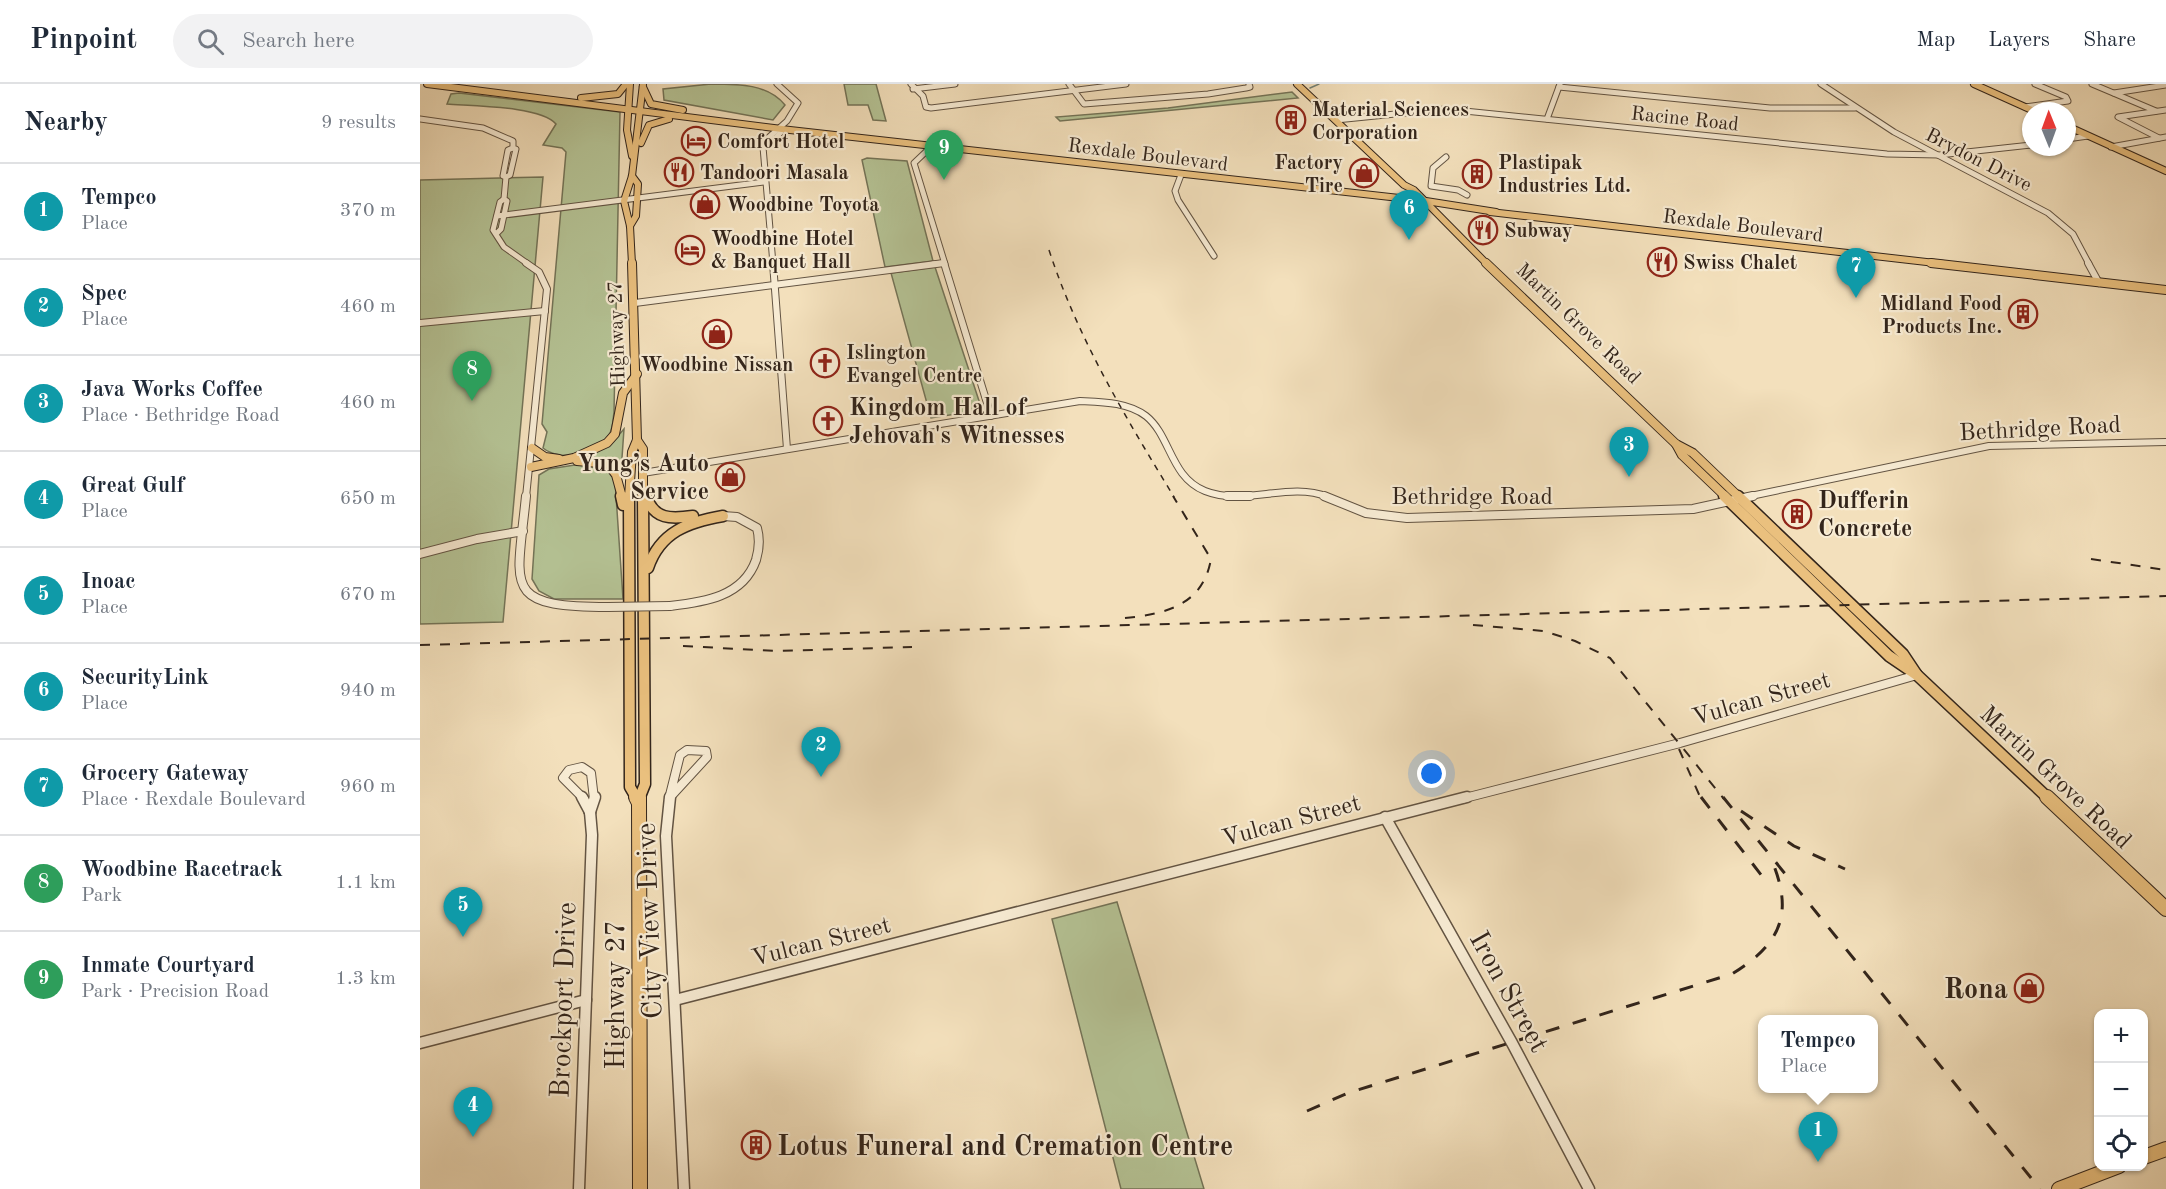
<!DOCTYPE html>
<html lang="en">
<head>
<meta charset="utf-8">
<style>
	body { margin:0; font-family:"Old Standard TT",serif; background:#f2f2f3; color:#1f2937 }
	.controls { position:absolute; right:18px; bottom:18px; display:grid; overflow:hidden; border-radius:12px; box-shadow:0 2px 4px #0004 }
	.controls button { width:54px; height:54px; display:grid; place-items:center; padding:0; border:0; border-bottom:2px solid #e0e1e3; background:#fff; color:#1f2937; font:30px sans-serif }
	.compass { position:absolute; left:1602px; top:18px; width:54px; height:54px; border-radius:50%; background:#fff; box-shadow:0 2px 4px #0004; rotate:359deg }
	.you { position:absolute; left:1012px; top:690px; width:21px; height:21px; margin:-15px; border:4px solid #fff; border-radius:50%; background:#1a73e8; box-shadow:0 0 0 9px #1a73e833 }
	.badge { display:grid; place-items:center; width:39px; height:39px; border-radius:50%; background:#ea580c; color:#fff; font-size:20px; font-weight:700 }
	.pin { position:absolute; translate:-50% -50px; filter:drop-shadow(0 2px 3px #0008) }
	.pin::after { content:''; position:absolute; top:32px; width:21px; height:18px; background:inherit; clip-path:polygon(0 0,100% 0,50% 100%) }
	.popup { position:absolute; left:1338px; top:931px; width:120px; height:78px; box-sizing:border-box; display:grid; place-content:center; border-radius:12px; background:#fff; filter:drop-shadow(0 2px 4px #0005); font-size:20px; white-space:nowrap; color:#747a83 }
	.popup b { font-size:22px; color:#1f2937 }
	.popup::after { content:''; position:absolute; left:50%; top:100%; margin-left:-12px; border:12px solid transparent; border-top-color:#fff }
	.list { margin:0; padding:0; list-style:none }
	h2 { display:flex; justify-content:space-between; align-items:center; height:78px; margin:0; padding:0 24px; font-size:26px }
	h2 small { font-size:20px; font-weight:400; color:#747a83 }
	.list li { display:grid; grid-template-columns:39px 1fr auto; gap:18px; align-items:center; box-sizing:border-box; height:96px; padding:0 24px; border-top:2px solid #e0e1e3 }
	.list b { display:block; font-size:22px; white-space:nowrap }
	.list p { margin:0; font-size:20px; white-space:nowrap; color:#747a83 }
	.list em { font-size:20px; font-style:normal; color:#747a83 }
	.icon { flex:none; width:33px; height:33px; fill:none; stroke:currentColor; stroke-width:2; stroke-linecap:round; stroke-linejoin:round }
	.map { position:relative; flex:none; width:1746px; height:1105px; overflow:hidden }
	header { display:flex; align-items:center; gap:36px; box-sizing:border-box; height:84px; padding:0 30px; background:#fff; border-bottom:2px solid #e0e1e3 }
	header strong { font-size:28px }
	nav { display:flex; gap:33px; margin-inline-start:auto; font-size:21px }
	.search { width:420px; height:54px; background:#f2f2f3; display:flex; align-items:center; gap:15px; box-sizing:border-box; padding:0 21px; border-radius:33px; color:#747a83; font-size:22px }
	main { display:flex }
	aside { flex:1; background:#fff }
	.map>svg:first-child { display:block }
	.green { fill:#b5c395; stroke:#747458; stroke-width:1.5 }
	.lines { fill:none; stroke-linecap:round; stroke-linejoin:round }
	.stream { stroke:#718075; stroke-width:1.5 }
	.minor-far3-casing { stroke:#635443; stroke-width:7 }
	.minor-far2-casing { stroke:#635443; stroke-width:8 }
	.minor-far1-casing { stroke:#635443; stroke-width:10 }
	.minor-casing { stroke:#635443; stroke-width:13 }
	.major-far3-casing { stroke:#33251b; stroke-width:8 }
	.major-far2-casing { stroke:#33251b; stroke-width:10 }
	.major-far1-casing { stroke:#33251b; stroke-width:13 }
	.major-casing { stroke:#33251b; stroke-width:16 }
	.minor-far3 { stroke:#f7ebd3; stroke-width:5 }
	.minor-far2 { stroke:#f7ebd3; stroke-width:6 }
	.minor-far1 { stroke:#f7ebd3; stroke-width:8 }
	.minor { stroke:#f7ebd3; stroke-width:10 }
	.major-far3 { stroke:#eac07e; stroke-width:6 }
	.major-far2 { stroke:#eac07e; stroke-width:8 }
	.major-far1 { stroke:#eac07e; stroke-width:10 }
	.major { stroke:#eac07e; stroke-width:14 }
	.rail-far2 { stroke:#33251b; stroke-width:1.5; stroke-dasharray:6 6; stroke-linecap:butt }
	.rail-far1 { stroke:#33251b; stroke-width:2; stroke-dasharray:10 10; stroke-linecap:butt }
	.rail { stroke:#33251b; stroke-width:3; stroke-dasharray:14 14; stroke-linecap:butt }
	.minor-bridge-casing { stroke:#635443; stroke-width:10; stroke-linecap:butt }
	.minor-bridge { stroke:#f7ebd3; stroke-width:8 }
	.labels { text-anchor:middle; stroke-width:4.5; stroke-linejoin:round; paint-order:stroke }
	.far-poi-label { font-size:20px; font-weight:bold; fill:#33251b; stroke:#f7ebd3; text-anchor:start }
	.far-street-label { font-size:20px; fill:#33251b; stroke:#f7ebd3 }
	.poi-label { font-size:24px; font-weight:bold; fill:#33251b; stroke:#f7ebd3; text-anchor:start }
	.street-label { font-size:24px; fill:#33251b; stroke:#f7ebd3 }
	.near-street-label { font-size:28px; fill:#33251b; stroke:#f7ebd3 }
	.near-poi-label { font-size:28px; font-weight:bold; fill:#33251b; stroke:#f7ebd3; text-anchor:end }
</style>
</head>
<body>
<header>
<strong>Pinpoint</strong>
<div class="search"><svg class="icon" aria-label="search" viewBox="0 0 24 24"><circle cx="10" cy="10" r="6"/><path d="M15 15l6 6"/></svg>Search here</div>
<nav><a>Map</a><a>Layers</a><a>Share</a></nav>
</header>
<main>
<aside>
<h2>Nearby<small>9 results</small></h2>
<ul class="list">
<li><span class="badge" style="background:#0f9aa8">1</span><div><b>Tempco</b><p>Place</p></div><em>370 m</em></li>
<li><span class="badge" style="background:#0f9aa8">2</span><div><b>Spec</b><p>Place</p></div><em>460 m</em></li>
<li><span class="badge" style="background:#0f9aa8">3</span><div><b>Java Works Coffee</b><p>Place · Bethridge Road</p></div><em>460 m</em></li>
<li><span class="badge" style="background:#0f9aa8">4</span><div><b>Great Gulf</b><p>Place</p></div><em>650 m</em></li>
<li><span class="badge" style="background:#0f9aa8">5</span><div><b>Inoac</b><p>Place</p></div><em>670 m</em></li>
<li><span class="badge" style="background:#0f9aa8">6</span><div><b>SecurityLink</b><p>Place</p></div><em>940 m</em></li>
<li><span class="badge" style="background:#0f9aa8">7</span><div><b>Grocery Gateway</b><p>Place · Rexdale Boulevard</p></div><em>960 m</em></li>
<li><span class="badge" style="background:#2e9e5b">8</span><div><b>Woodbine Racetrack</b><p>Park</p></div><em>1.1 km</em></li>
<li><span class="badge" style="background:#2e9e5b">9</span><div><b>Inmate Courtyard</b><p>Park · Precision Road</p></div><em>1.3 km</em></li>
</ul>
</aside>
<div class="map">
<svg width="1746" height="1105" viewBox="0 0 1746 1105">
	<rect width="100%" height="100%" fill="#f3e0bc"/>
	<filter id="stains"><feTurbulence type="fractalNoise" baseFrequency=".00333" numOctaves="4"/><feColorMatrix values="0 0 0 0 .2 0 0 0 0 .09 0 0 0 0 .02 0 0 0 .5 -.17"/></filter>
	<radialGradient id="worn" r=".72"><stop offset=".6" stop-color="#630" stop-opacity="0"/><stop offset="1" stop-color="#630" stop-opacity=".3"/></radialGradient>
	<g class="green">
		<path d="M291,0c28,0 57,0 74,21l-12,15 -109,-20 -1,-11z"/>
		<polygon points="424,0 456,0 466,37 453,36 448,21 428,21"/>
		<polygon points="872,8 878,14 640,37 636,33 748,24"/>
		<path d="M39,9l161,19 -6,300c-1,7 -1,17 -5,23 -12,20 -49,27 -66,13l4,-16 -5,-8 24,-272 -4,-4 -19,-3 13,-21c-15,-18 -84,-18 -109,-20l4,-10z"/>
		<polygon points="447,74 487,77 513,177 465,183 442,76"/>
		<polygon points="123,93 83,538 0,540 0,96"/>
		<polygon points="515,183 562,326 511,334 471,189"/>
		<path d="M204,345l-3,43c-10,-13 -21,-15 -38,-14l28,-14z"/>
		<polygon points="174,378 190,384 195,397 203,515 134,515 119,507 112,495 119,391 129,385"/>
		<polygon points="697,818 784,1105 701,1105 632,835"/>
	</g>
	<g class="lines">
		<polyline class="stream" points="890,4 899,0"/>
		<g class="minor-far3-casing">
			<g id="minor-far3">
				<polyline points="491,0 503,12 506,23 511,24 706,0"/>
				<polyline points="649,0 664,20 788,10 826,4 830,3 829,0"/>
				<polyline points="1401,0 1474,48 1628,129 1653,150 1669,180"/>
				<polyline points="1672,0 1736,27"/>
				<polyline points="1139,3 1350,24 1435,24"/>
				<polyline points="493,5 535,0"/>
				<polyline points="1694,9 1746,1"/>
				<polyline points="1605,23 1648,17 1646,13 1615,0"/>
				<polyline points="0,35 63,44 93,57 93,64 96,65 90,91 86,93 84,115 87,117 81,145 77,149"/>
				<polyline points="1127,35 1140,0"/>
				<polyline points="916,36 1025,25 1467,70 1519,71 1611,61"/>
				<polyline points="1739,54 1698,33 1746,26"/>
				<polyline points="1647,55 1668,52"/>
				<polyline points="513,61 494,79 525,180"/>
				<polyline points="343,63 349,61 361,48 359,45"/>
				<polyline points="1691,63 1746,53"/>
				<polyline points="1026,73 1013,84 1011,102 1038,106 1047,111"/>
				<polyline points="761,91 755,107 758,116 794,172"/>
				<polyline points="86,93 83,92 88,66 93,64"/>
				<polyline points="84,115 80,118 73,146 84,163 108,180"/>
				<polyline points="77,132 344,98"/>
				<polyline points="353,180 343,63 340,61 367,37 378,19 357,0"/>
				<polyline points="513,180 524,179"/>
			</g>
		</g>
		<g class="minor-far2-casing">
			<g id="minor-far2">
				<polyline points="353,179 367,365"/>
				<polyline points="524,179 571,332"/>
				<polyline points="1668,179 1679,199"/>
				<polyline points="215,219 524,179"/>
				<polyline points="0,239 125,227"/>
				<path d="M223,389l437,-72c22,1 48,1 66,15 25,20 24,61 59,75 40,16 83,-10 123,6"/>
				<polyline points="106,413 127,205 119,188 106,179"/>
				<polyline points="1326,413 1569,362 1746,358"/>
			</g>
		</g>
		<g class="minor-far1-casing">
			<g id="minor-far1">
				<path d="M106,412c-9,92 -25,111 82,111"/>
				<polyline points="807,412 830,412"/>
				<polyline points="904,412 946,429 987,434 1273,425 1333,412"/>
				<polyline points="0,470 57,455 103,447"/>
				<path d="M250,522c34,-4 73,-9 86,-46 3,-10 4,-21 1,-32l-20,-11 -14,-1"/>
				<polyline points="164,715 143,694 149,686 162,683 171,689 174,715"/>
				<polyline points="249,715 260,671 267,666 286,667 287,673 252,711"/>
				<polyline points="1041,715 1260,659 1497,591"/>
			</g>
		</g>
		<g class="minor-casing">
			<g id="minor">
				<polyline points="162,713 170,728"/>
				<polyline points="250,713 246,752 264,1105"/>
				<polyline points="170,728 175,713"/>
				<polyline points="965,733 1092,959 1169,1105"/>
				<polyline points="255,916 1047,713"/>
				<polyline points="0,959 166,916"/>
				<polyline points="159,1105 172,751 170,728"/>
			</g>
		</g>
		<g class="major-far3-casing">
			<g id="major-far3">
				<polyline points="7,0 370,46 1006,117 1076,128"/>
				<polyline points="210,0 207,46 212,72"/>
				<polyline points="877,0 984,101 994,106 1067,180"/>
				<polyline points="1554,0 1614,27"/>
				<polyline points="223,3 231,20 263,26"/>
				<polyline points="161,14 198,10 206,0"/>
				<polyline points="1647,42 1746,87"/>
				<polyline points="221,59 229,41 249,35"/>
				<polyline points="1070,128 1524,180"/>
				<polyline points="210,142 216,132 218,100 212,92"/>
				<polyline points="212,180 210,142 204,117 212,92 223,0"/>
			</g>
		</g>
		<g class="major-far2-casing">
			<g id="major-far2">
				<polyline points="1066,179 1256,360 1273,369 1319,413"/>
				<polyline points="1511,179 1746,206"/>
				<polyline points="217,356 223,365 223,413"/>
				<polyline points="1256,360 1262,371 1306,413"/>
				<polyline points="112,364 125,373 139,375"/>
				<polyline points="157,377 188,380 196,391 202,413"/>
				<polyline points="111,383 154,374 187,359 195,350 203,309 217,290"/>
				<polyline points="209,413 212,368 217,356 212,179"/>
			</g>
		</g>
		<g class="major-far1-casing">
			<g id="major-far1">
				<polyline points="201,412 203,421"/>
				<polyline points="209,412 210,703 217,715"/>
				<path d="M226,412c8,24 25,23 47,20"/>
				<polyline points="1304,412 1469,572 1497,591 1629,715"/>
				<polyline points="1318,412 1483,570 1497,591"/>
				<path d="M228,484c12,-36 40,-46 75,-52"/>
				<polyline points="219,715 225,700 223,412"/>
			</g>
		</g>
		<g class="major-casing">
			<g id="major">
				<polyline points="216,713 218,717"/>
				<polyline points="219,713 220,1105"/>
				<polyline points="1627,713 1746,825"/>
				<polyline points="1724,1073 1746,1065"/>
				<polyline points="1639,1105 1699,1082"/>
			</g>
		</g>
		<use href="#minor-far3" class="minor-far3"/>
		<use href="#minor-far2" class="minor-far2"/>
		<use href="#minor-far1" class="minor-far1"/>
		<use href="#minor" class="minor"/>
		<use href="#major-far3" class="major-far3"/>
		<use href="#major-far2" class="major-far2"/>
		<use href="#major-far1" class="major-far1"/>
		<use href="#major" class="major"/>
		<path class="rail-far2" d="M629,166c29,89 77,168 125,247"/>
		<g class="rail-far1">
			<polyline points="1671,475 1746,486"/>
			<path d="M705,534c41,-4 78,-13 86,-59l-38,-63"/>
			<polyline points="1053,541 1124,547 1155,557 1190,574 1304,715"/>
			<polyline points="0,561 1746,512"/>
			<polyline points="263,562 356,567 492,563"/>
			<polyline points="1259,665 1281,715"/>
		</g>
		<g class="rail">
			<polyline points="1281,713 1342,792"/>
			<polyline points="1303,713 1620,1105"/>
			<polyline points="1321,727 1374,762 1425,785"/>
			<path d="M887,1027l41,-18 384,-119c45,-28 62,-56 42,-108"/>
		</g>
		<g class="minor-bridge-casing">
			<polyline id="minor-bridge" points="188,523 250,522"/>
		</g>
		<use href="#minor-bridge" class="minor-bridge"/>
	</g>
	<defs>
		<g id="building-ring" transform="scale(1.5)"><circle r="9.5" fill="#f7ebd3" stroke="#8f2418" stroke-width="1.5"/><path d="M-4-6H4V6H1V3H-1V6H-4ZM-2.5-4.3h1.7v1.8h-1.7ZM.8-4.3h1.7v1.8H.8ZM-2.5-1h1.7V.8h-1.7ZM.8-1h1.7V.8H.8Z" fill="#8f2418"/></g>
		<g id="hotel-ring" transform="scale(1.5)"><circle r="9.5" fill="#f7ebd3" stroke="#8f2418" stroke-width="1.5"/><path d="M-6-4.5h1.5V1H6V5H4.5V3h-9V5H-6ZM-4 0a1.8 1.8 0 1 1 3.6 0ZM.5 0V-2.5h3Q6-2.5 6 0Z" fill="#8f2418"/></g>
		<g id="restaurant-ring" transform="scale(1.5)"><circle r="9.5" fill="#f7ebd3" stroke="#8f2418" stroke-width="1.5"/><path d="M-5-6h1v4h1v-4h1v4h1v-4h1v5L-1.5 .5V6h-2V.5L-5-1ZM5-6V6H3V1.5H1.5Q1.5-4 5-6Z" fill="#8f2418"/></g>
		<g id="shop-ring" transform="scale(1.5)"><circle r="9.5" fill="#f7ebd3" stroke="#8f2418" stroke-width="1.5"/><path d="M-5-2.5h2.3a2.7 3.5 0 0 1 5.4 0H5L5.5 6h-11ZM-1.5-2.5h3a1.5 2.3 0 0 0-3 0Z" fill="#8f2418"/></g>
		<g id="church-ring" transform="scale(1.5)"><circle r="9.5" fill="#f7ebd3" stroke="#8f2418" stroke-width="1.5"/><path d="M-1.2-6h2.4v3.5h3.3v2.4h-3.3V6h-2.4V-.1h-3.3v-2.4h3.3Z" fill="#8f2418"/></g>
	</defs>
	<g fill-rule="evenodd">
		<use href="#building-ring" x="871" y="36"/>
		<use href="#hotel-ring" x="276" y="57"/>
		<use href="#restaurant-ring" x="259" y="88"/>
		<use href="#shop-ring" x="944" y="89"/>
		<use href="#building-ring" x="1057" y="90"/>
		<use href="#shop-ring" x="285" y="120"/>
		<use href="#restaurant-ring" x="1063" y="146"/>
		<use href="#hotel-ring" x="270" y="166"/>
		<use href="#restaurant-ring" x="1242" y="178"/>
		<use href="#building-ring" x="1603" y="230"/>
		<use href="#shop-ring" x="297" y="250"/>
		<use href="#church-ring" x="405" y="279"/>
		<use href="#church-ring" x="408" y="337"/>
		<use href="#shop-ring" x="310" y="393"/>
		<use href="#building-ring" x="1377" y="430"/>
		<use href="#shop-ring" x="1609" y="904"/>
		<use href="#building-ring" x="336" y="1061"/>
	</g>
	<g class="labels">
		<g class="far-poi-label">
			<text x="892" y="32">Material Sciences<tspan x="892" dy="23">Corporation</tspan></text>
			<text x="297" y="64">Comfort Hotel</text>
			<text x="923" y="85" text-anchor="end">Factory<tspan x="923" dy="23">Tire</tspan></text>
			<text x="1078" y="85">Plastipak<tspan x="1078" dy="23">Industries Ltd.</tspan></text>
			<text x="280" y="95">Tandoori Masala</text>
			<text x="306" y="127">Woodbine Toyota</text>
			<text x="1084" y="153">Subway</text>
			<text x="291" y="161">Woodbine Hotel<tspan x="291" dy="23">&amp; Banquet Hall</tspan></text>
			<text x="1263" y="185">Swiss Chalet</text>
			<text x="1582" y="226" text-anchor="end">Midland Food<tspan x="1582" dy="23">Products Inc.</tspan></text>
			<text x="426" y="275">Islington<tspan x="426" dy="23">Evangel Centre</tspan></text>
			<text x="297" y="287" text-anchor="middle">Woodbine Nissan</text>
		</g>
		<g class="far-street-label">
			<text transform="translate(1265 34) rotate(6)" y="7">Racine Road</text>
			<text transform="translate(728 70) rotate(7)" y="7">Rexdale Boulevard</text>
			<text transform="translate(1559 75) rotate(27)" y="7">Brydon Drive</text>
			<text transform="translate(1323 141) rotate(7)" y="7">Rexdale Boulevard</text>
			<text transform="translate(1159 239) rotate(44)" y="7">Martin Grove Road</text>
			<text transform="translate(196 250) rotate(-92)" y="7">Highway 27</text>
		</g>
		<g class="poi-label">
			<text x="429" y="331">Kingdom Hall of<tspan x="429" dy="28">Jehovah's Witnesses</tspan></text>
			<text x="289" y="387" text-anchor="end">Yung’s Auto<tspan x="289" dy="28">Service</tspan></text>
			<text x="1398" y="424">Dufferin<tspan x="1398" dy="28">Concrete</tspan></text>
		</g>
		<g class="street-label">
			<text transform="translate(1620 344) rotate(-3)" y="8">Bethridge Road</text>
			<text x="1052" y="420">Bethridge Road</text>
			<text transform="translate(1341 614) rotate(-16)" y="8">Vulcan Street</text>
			<text transform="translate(1636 693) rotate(43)" y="8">Martin Grove Road</text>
			<text transform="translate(871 736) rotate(-15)" y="8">Vulcan Street</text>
			<text transform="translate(401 857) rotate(-14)" y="8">Vulcan Street</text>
		</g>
		<g class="near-street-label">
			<text transform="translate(228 837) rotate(-92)" y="10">City View Drive</text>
			<text transform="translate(1090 907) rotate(61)" y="10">Iron Street</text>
			<text transform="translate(194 911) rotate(-90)" y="10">Highway 27</text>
			<text transform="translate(142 916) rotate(-88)" y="10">Brockport Drive</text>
		</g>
		<g class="near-poi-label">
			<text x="1588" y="914">Rona</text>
			<text x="357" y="1071" text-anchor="start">Lotus Funeral and Cremation Centre</text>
		</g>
	</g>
	<rect width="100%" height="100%" filter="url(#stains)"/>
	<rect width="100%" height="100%" fill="url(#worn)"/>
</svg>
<div class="controls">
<button>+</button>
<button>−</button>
<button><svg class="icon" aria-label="locate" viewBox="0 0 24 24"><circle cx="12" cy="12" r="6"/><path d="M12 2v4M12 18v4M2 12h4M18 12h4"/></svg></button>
</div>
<svg class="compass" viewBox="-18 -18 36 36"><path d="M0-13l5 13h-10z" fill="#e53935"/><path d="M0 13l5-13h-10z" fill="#747a83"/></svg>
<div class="you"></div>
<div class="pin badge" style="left:1398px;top:1078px;background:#0f9aa8">1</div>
<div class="popup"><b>Tempco</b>Place</div>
<div class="pin badge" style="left:401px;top:693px;background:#0f9aa8">2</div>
<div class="pin badge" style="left:1209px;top:393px;background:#0f9aa8">3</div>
<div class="pin badge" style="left:53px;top:1053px;background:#0f9aa8">4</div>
<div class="pin badge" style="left:43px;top:853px;background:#0f9aa8">5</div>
<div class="pin badge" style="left:989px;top:156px;background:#0f9aa8">6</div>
<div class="pin badge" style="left:1436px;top:214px;background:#0f9aa8">7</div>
<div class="pin badge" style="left:52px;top:317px;background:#2e9e5b">8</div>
<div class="pin badge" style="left:524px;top:96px;background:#2e9e5b">9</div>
</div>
</main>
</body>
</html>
